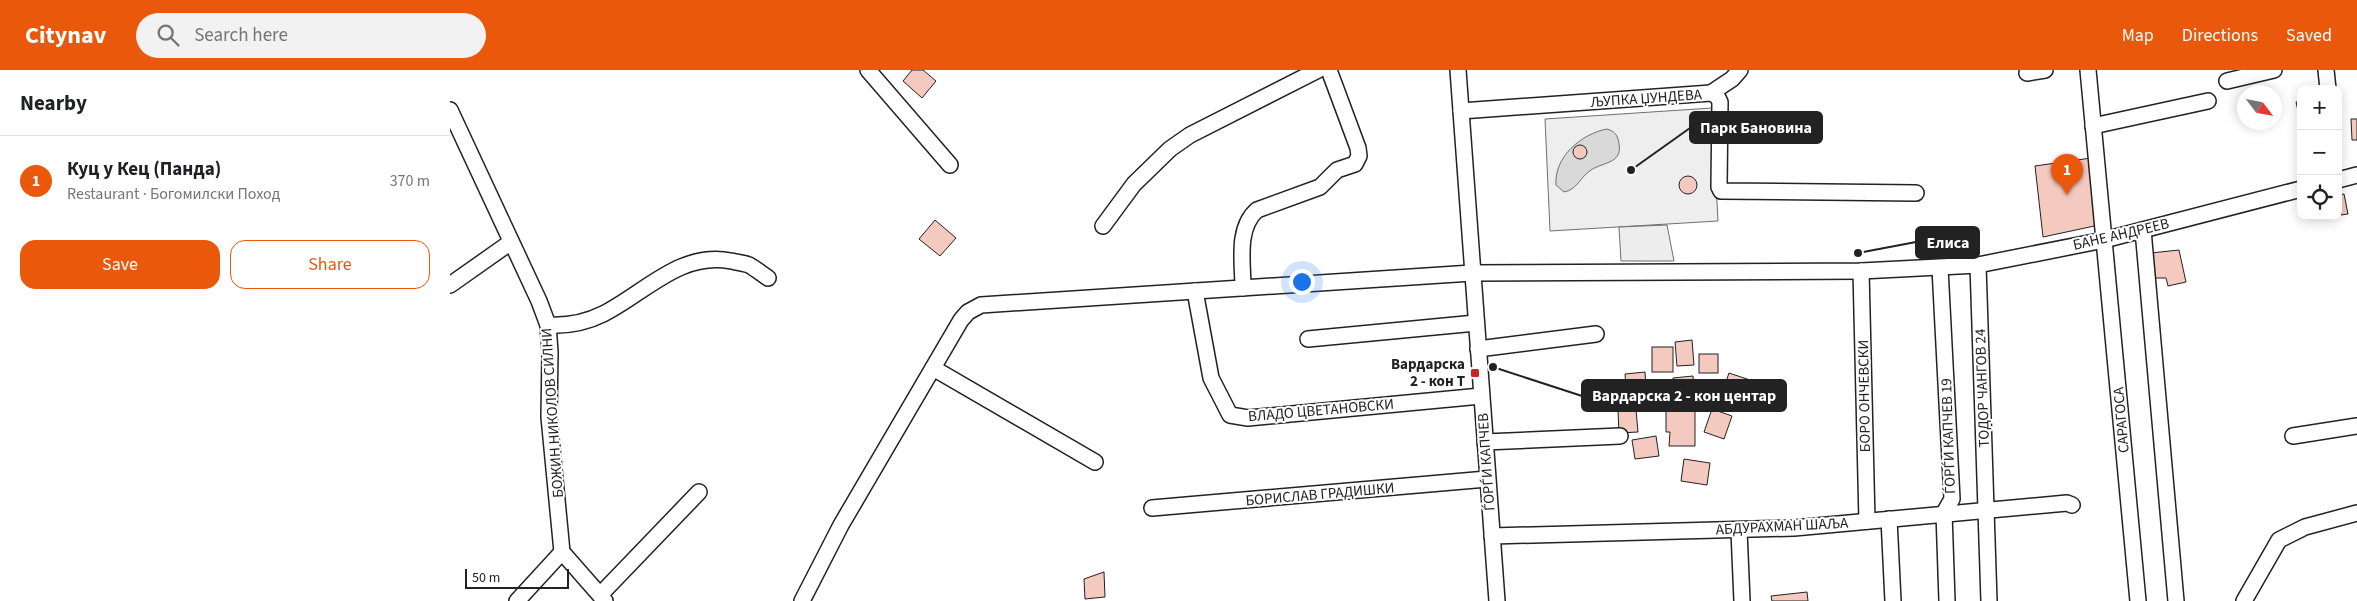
<!DOCTYPE html>
<html lang="en">
<head>
<meta charset="utf-8">
<style>
	body { margin:0; font-family:"Source Sans 3",sans-serif; background:#f2f2f2; color:#202124 }
	.controls { position:absolute; right:15px; top:15px; display:grid; overflow:hidden; border-radius:10px; box-shadow:0 2px 12px #0003 }
	.controls button { width:45px; height:45px; display:grid; place-items:center; padding:0; border:0; border-bottom:1px solid #e0e0e0; background:#fff; color:#202124; font:25px sans-serif }
	.compass { position:absolute; left:1787px; top:15px; width:45px; height:45px; border-radius:50%; background:#fff; box-shadow:0 2px 12px #0003; rotate:122deg }
	.scale { position:absolute; left:15px; bottom:12px; width:104px; box-sizing:border-box; padding-left:5px; border:2px solid #222; border-top:0; font-size:14px; line-height:18px; white-space:nowrap; color:#222; -webkit-text-stroke:4px #fff; paint-order:stroke }
	.you { position:absolute; left:851px; top:211px; width:18px; height:18px; margin:-12px; border:4px solid #fff; border-radius:50%; background:#1a73e8; box-shadow:0 0 0 8px #1a73e833 }
	.badge { display:grid; place-items:center; width:32px; height:32px; border-radius:50%; background:#ea580c; color:#fff; font-size:16px; font-weight:700 }
	.pin { position:absolute; translate:-50% -41px; filter:drop-shadow(0 1px 2px #0008) }
	.pin::after { content:''; position:absolute; top:26px; width:18px; height:15px; background:inherit; clip-path:polygon(0 0,100% 0,50% 100%) }
	.list { margin:0; padding:0; list-style:none }
	h2 { display:flex; justify-content:space-between; align-items:center; height:65px; margin:0; padding:0 20px; font-size:21px }
	h2 small { font-size:16px; font-weight:400; color:#757577 }
	.list li { display:grid; grid-template-columns:32px 1fr auto; gap:15px; align-items:center; box-sizing:border-box; height:90px; padding:0 20px; border-top:1px solid #e0e0e0 }
	.list b { display:block; font-size:19px; white-space:nowrap }
	.list p { margin:0; font-size:16px; white-space:nowrap; color:#757577 }
	.list em { font-size:16px; font-style:normal; color:#757577 }
	.actions { display:flex; gap:10px; padding:15px 20px }
	.actions a { flex:1; padding:11px 0; border:1px solid #ea580c; border-radius:15px; text-align:center; font-size:18px; color:#ea580c }
	.actions .main { background:#ea580c; color:#fff }
	.icon { flex:none; width:28px; height:28px; fill:none; stroke:currentColor; stroke-width:2; stroke-linecap:round; stroke-linejoin:round }
	.map { position:relative; flex:none; width:1907px; height:531px; overflow:hidden }
	header { display:flex; align-items:center; gap:30px; box-sizing:border-box; height:70px; padding:0 25px; background:#ea580c; color:#fff }
	header strong { font-size:24px }
	nav { display:flex; gap:28px; margin-inline-start:auto; font-size:18px }
	.search { width:350px; height:45px; background:#f2f2f2; display:flex; align-items:center; gap:12px; box-sizing:border-box; padding:0 18px; border-radius:28px; color:#757577; font-size:19px }
	main { display:flex }
	aside { flex:1; background:#fff }
	.map>svg:first-child { display:block }
	.green { fill:#eee; stroke:#6f6f6f }
	.parking { fill:#ededed; stroke:#6f6f6f }
	.water { fill:#d9d9d9; stroke:#6f6f6f }
	.building { fill:#f3c9c0; stroke:#222 }
	.lines { fill:none; stroke-linecap:round; stroke-linejoin:round }
	.minor-casing { stroke:#222; stroke-width:18 }
	.minor { stroke:#fff; stroke-width:15 }
	.poi-dot { fill:#c62828; stroke:#fff; stroke-width:2 }
	.labels { text-anchor:middle; stroke-width:4; stroke-linejoin:round; paint-order:stroke }
	.street-label { font-size:15px; fill:#222; stroke:#fff }
	.poi-label { font-size:15px; font-weight:bold; fill:#222; stroke:#fff; text-anchor:end }
	.leader { fill:none; stroke:#222; stroke-width:2 }
	.callout-dot { fill:#222; stroke:#fff; stroke-width:2 }
	.callout { fill:#222; stroke:#222; stroke-width:2 }
	.callout-label { font-size:16px; text-anchor:middle; font-weight:bold; fill:#fff }
</style>
</head>
<body>
<header>
<strong>Citynav</strong>
<div class="search"><svg class="icon" aria-label="search" viewBox="0 0 24 24"><circle cx="10" cy="10" r="6"/><path d="M15 15l6 6"/></svg>Search here</div>
<nav><a>Map</a><a>Directions</a><a>Saved</a></nav>
</header>
<main>
<aside>
<h2>Nearby<small></small></h2>
<ul class="list">
<li><span class="badge">1</span><div><b>Куц у Кец (Панда)</b><p>Restaurant · Богомилски Поход</p></div><em>370 m</em></li>
</ul>
<div class="actions"><a class="main">Save</a><a>Share</a></div>
</aside>
<div class="map">
<svg width="1907" height="531" viewBox="0 0 1907 531">
	<rect width="100%" height="100%" fill="#fff"/>
	<polygon class="green" points="1262,38 1268,151 1100,161 1095,49"/>
	<polygon class="parking" points="1217,155 1224,191 1171,191 1169,157"/>
	<path class="water" d="M1157,59c6,2 9,4 11,10 7,25 -13,22 -27,31 -11,7 -14,20 -27,22l-8,-7c-2,-28 25,-51 51,-56z"/>
	<g class="building">
		<polygon points="462,0 473,0 486,11 472,28 453,11"/>
		<polygon points="1851,31 1851,50 1850,50 1846,32"/>
		<polygon points="1901,49 1907,49 1907,70 1902,70"/>
		<circle cx="1130" cy="82" r="7"/>
		<polygon points="1641,88 1649,155 1593,167 1585,96"/>
		<circle cx="1238" cy="115" r="9"/>
		<polygon points="1894,124 1898,144 1891,145 1888,125"/>
		<polygon points="485,150 506,168 490,186 469,169"/>
		<polygon points="1729,180 1736,212 1718,216 1716,208 1703,208 1701,183"/>
		<polygon points="1242,270 1244,295 1227,296 1225,272"/>
		<rect x="1202" y="277" width="21" height="25"/>
		<rect x="1249" y="284" width="19" height="19"/>
		<polygon points="1195,302 1197,330 1177,332 1175,304"/>
		<polygon points="1279,303 1300,310 1290,339 1269,332"/>
		<polygon points="1243,306 1245,328 1225,330 1223,308"/>
		<polygon points="1216,333 1245,333 1245,376 1219,376 1220,362 1216,362"/>
		<polygon points="1262,339 1282,346 1274,369 1254,362"/>
		<polygon points="1186,340 1188,362 1169,363 1168,341"/>
		<polygon points="1206,366 1209,386 1185,389 1182,370"/>
		<polygon points="1234,389 1260,393 1257,415 1231,411"/>
		<polygon points="654,502 655,527 635,529 634,509"/>
		<polygon points="1357,522 1358,531 1322,531 1321,526"/>
	</g>
	<g class="lines">
		<g class="minor-casing">
			<g id="minor">
				<polyline points="418,0 500,95"/>
				<polyline points="1008,0 1047,531"/>
				<polyline points="1638,0 1688,531"/>
				<polyline points="1876,0 1878,19"/>
				<polyline points="1577,3 1595,0"/>
				<polyline points="1777,11 1824,0"/>
				<polyline points="1261,23 1282,9 1290,0"/>
				<polyline points="0,40 89,231 98,255 100,282 99,347 112,482 155,531"/>
				<polyline points="1011,41 1261,23 1267,26 1270,32 1269,117 1271,121 1466,123"/>
				<polyline points="1643,56 1758,31"/>
				<polyline points="1888,110 1907,105"/>
				<polyline points="653,156 684,114 720,79 740,65 868,0"/>
				<polyline points="1693,160 1726,531"/>
				<polyline points="1528,195 1539,531"/>
				<polyline points="1490,198 1502,429 1494,443 1497,531"/>
				<polyline points="1411,201 1417,451"/>
				<polyline points="0,215 61,172"/>
				<path d="M793,218c0,-24 -7,-60 14,-78l63,-23 17,-17 18,-6 4,-8 -1,-8 -29,-78"/>
				<polyline points="745,221 761,308 780,345 798,348 1031,326"/>
				<path d="M98,255c19,1 37,-2 55,-11 42,-21 77,-63 128,-53 5,1 13,2 18,4 7,4 13,9 19,13"/>
				<polyline points="858,269 1026,253"/>
				<polyline points="1028,279 1146,264"/>
				<polyline points="483,298 645,392"/>
				<polyline points="1843,366 1907,356"/>
				<polyline points="1035,372 1170,366"/>
				<polyline points="702,438 1037,409"/>
				<polyline points="1439,449 1443,531"/>
				<polyline points="1289,461 1292,531"/>
				<polyline points="1042,466 1344,458 1617,433 1622,435"/>
				<polyline points="150,525 249,422"/>
				<polyline points="67,531 112,482"/>
				<polyline points="352,531 391,455 511,250 518,242 531,235 1022,203 1411,201 1528,195 1654,170 1851,119"/>
				<polyline points="1794,531 1829,470 1855,457 1907,443"/>
			</g>
		</g>
		<use href="#minor" class="minor"/>
	</g>
	<rect class="poi-dot" x="1020" y="298" width="10" height="10" rx="2.5"/>
	<g class="labels">
		<g class="street-label">
			<text transform="translate(1196 28) rotate(-4)" y="5">ЉУПКА ЏУНДЕВА</text>
			<text transform="translate(1671 164) rotate(-13)" y="5">БАНЕ АНДРЕЕВ</text>
			<text transform="translate(1532 318) rotate(-92)" y="5">ТОДОР ЧАНГОВ 24</text>
			<text transform="translate(1414 326) rotate(-91)" y="5">БОРО ОНЧЕВСКИ</text>
			<text transform="translate(871 340) rotate(-5)" y="5">ВЛАДО ЦВЕТАНОВСКИ</text>
			<text transform="translate(102 343) rotate(-94)" y="5">БОЖИН НИКОЛОВ СИЛНИ</text>
			<text transform="translate(1671 350) rotate(-95)" y="5">САРАГОСА</text>
			<text transform="translate(1498 366) rotate(-92)" y="5">ЃОРЃИ КАПЧЕВ 19</text>
			<text transform="translate(1036 392) rotate(-94)" y="5">ЃОРЃИ КАПЧЕВ</text>
			<text transform="translate(870 424) rotate(-5)" y="5">БОРИСЛАВ ГРАДИШКИ</text>
			<text transform="translate(1332 456) rotate(-3)" y="5">АБДУРАХМАН ШАЉА</text>
		</g>
		<g class="poi-label">
			<text x="1015" y="299">Вардарска<tspan x="1015" dy="17">2 - кон Т</tspan></text>
		</g>
	</g>
	<path class="leader" d="M1181 100L1240 58M1408 183L1466 172M1043 297L1132 326"/>
	<g class="callout-dot">
		<circle cx="1181" cy="100" r="5"/>
		<circle cx="1408" cy="183" r="5"/>
		<circle cx="1043" cy="297" r="5"/>
	</g>
	<g class="callout">
		<rect x="1240" y="42" width="132" height="31" rx="5"/>
		<rect x="1466" y="157" width="63" height="31" rx="5"/>
		<rect x="1132" y="310" width="204" height="31" rx="5"/>
	</g>
	<g class="callout-label">
		<text x="1306" y="63">Парк Бановина</text>
		<text x="1498" y="178">Елиса</text>
		<text x="1234" y="331">Вардарска 2 - кон центар</text>
	</g>
</svg>
<div class="controls">
<button>+</button>
<button>−</button>
<button><svg class="icon" aria-label="locate" viewBox="0 0 24 24"><circle cx="12" cy="12" r="6"/><path d="M12 2v4M12 18v4M2 12h4M18 12h4"/></svg></button>
</div>
<svg class="compass" viewBox="-18 -18 36 36"><path d="M0-13l5 13h-10z" fill="#e53935"/><path d="M0 13l5-13h-10z" fill="#757577"/></svg>
<div class="scale">50 m</div>
<div class="you"></div>
<div class="pin badge" style="left:1617px;top:125px">1</div>
</div>
</main>
</body>
</html>
